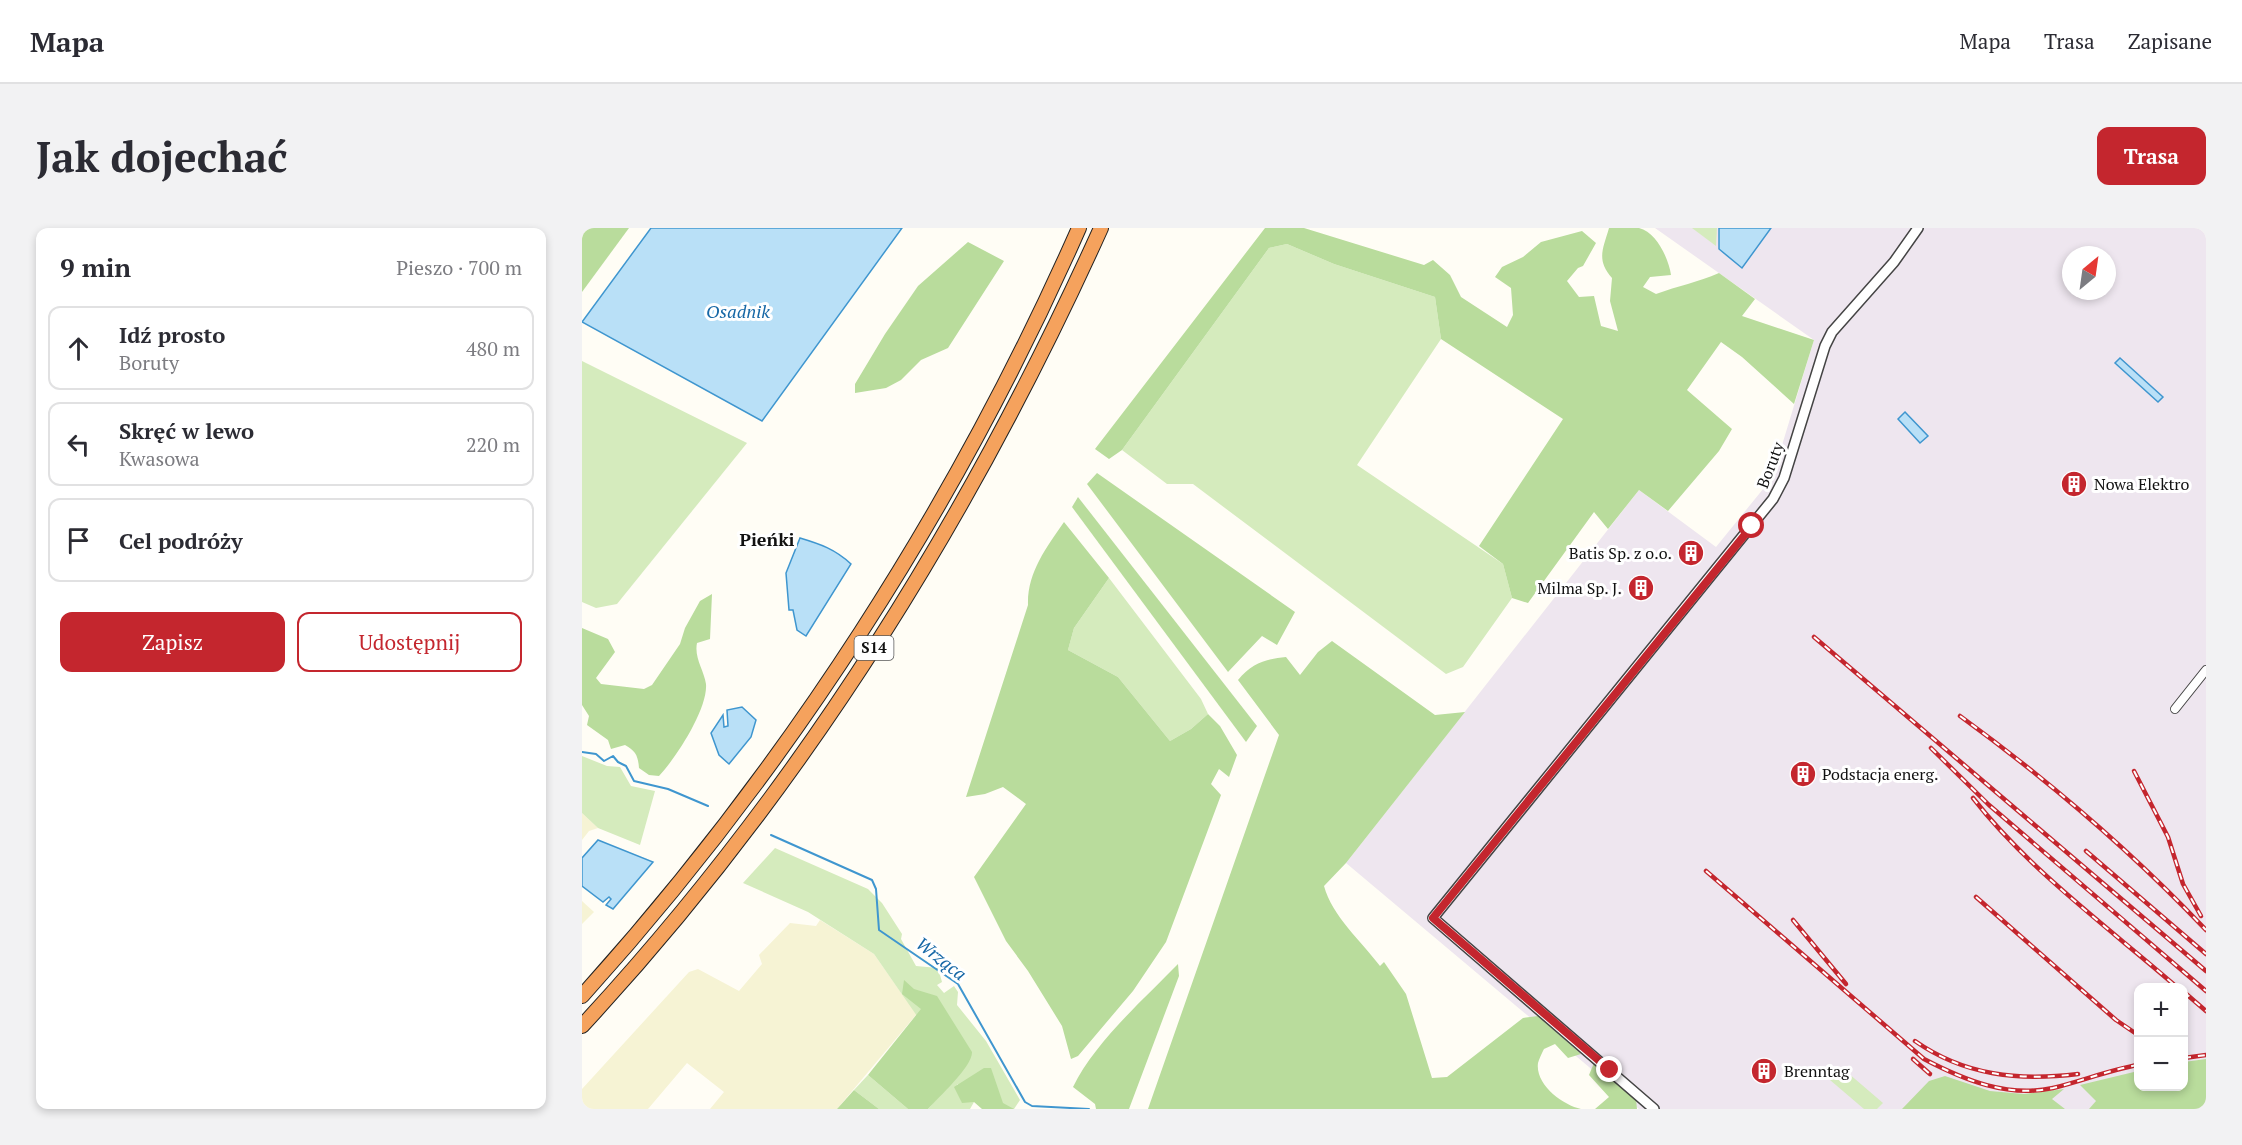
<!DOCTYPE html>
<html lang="pl">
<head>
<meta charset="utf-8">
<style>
	body { margin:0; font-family:"PT Serif",serif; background:#f2f2f3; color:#2b2b33 }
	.controls { position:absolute; right:18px; bottom:18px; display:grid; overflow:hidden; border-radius:12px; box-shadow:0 3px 9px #0003 }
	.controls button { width:54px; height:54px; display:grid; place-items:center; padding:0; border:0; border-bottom:2px solid #e1e1e2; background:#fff; color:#2b2b33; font:30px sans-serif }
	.compass { position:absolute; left:1480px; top:18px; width:54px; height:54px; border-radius:50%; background:#fff; box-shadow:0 3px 9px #0003; rotate:29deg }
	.stop { position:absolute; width:18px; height:18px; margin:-14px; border:4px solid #c4262e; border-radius:50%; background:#fff }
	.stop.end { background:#c4262e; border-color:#fff; box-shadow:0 2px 6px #0008 }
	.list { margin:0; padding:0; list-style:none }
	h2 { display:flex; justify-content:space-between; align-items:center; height:78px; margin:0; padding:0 24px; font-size:26px }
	h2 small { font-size:20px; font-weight:400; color:#7c7c81 }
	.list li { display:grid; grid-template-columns:39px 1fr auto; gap:18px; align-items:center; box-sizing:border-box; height:84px; margin:0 12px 12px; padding:0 12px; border:2px solid #e1e1e2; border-radius:12px }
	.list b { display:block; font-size:22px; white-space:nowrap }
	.list p { margin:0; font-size:20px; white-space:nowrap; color:#7c7c81 }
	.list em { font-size:20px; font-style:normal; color:#7c7c81 }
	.actions { display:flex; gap:12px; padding:18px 24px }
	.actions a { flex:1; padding:14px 0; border:2px solid #c4262e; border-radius:12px; text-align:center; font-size:21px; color:#c4262e }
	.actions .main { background:#c4262e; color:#fff }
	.icon { flex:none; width:33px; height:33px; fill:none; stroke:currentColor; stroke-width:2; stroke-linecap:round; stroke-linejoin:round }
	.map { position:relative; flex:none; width:1624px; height:881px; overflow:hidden; border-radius:12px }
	header { display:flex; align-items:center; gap:36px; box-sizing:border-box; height:84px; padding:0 30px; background:#fff; border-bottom:2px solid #e1e1e2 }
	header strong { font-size:28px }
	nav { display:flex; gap:33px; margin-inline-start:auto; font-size:21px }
	.intro { display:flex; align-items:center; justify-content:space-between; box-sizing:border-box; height:144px; padding:0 36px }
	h1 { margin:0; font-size:42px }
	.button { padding:15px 27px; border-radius:12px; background:#c4262e; color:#fff; font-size:21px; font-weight:700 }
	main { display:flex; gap:36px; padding:0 36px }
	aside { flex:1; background:#fff; border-radius:12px; box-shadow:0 3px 9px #0003 }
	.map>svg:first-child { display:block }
	.industrial { fill:#eee6ef; fill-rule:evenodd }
	.farmland { fill:#f6f3d4 }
	.green { fill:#d5ebbd }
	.forest { fill:#b9dc9c }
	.water { fill:#b9e0f7; stroke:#3f96cf; stroke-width:1.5 }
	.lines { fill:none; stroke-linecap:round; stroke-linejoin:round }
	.stream { stroke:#3f96cf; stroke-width:2 }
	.minor-casing { stroke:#444; stroke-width:10 }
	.tertiary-casing { stroke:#444; stroke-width:12 }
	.motorway-casing { stroke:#222; stroke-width:16 }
	.minor { stroke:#fff; stroke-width:8 }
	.tertiary { stroke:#fff; stroke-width:9 }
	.motorway { stroke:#f5a25d; stroke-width:14 }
	.rail-casing { stroke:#c4262e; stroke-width:4.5 }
	.rail { stroke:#fff; stroke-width:2; stroke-dasharray:7; stroke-linecap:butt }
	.route { stroke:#c4262e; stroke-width:8 }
	.labels { text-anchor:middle; stroke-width:6; stroke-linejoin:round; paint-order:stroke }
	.shield { fill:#fff; stroke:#585858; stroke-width:1.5 }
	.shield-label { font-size:15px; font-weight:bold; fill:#111 }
	.street-label { font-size:16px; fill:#111; stroke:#fff }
	.poi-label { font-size:16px; fill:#111; stroke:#fff; text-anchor:start }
	.water-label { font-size:18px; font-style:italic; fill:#1768a6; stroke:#fff }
	.neighbourhood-label { font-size:18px; font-weight:bold; fill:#111; stroke:#fff }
</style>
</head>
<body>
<header>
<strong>Mapa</strong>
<nav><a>Mapa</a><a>Trasa</a><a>Zapisane</a></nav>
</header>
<div class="intro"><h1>Jak dojechać</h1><a class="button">Trasa</a></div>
<main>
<aside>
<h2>9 min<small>Pieszo · 700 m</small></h2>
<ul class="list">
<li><svg class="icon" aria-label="ahead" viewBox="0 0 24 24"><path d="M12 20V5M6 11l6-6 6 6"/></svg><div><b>Idź prosto</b><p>Boruty</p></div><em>480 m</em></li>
<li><svg class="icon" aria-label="left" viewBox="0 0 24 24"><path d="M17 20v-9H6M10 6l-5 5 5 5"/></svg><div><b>Skręć w lewo</b><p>Kwasowa</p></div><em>220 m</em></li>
<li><svg class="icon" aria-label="arrive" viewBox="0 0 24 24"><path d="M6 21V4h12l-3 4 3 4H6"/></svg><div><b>Cel podróży</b></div></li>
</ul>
<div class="actions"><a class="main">Zapisz</a><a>Udostępnij</a></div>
</aside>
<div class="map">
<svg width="1624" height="881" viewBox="0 0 1624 881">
	<rect width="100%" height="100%" fill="#fffdf5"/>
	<path class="industrial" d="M1073,0h551v881h-567l-293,-246 293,-373 77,57 56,-69 42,-138zM1489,27h36v36h-36zM1556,760h46v98h-46z"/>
	<g class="farmland">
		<polygon points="0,585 16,600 7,603 0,612"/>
		<polygon points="0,673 12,684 0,696"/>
		<polygon points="238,692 292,726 320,766 339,781 255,881 128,881 142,864 105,835 66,881 0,881 0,861 107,744 116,741 157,763 180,736 177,727 208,695 234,698"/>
	</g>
	<g class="green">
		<polygon points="1110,0 1135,0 1134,18"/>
		<polygon points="705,16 752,36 853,69 859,111 775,237 921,336 930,370 881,439 864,446 611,256 585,256 540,222 687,20"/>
		<polygon points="0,133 165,215 35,376 14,380 0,374"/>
		<polygon points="527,350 619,471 626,486 609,501 588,513 536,449 486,422 492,400"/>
		<polygon points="0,528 25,538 38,539 49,558 73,563 58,617 16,600 0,585"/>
		<polygon points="193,620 286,661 300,675 320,706 319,711 334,738 356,740 360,754 355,757 362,765 372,758 376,764 375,777 404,813 438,872 432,881 403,881 375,856 380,874 392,874 388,881 346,881 371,852 335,788 292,726 226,684 161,655"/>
		<polygon points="1259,839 1301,875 1295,881 1282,881 1248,852"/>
		<polygon points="286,847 326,881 297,881 272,862"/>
	</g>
	<g class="forest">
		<polygon points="0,0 47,0 0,64"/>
		<path d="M683,0h39l120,37 9,-5 17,15 11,22 46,30 6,-12 -2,-27 -16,-11 7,-10 21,-10 18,-15 41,-11 14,12 -13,23 -5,2 -11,13 12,16 15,-1 7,30 17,5 -8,-30 2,-23c-16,-18 -9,-29 -3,-50 10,0 21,0 30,0 18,4 30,32 32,47l-21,2 -7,10 13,7c22,-8 42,-12 63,-21l36,26 -13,17 72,24 -20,64 -52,-47 -21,-15 -34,48 45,39 -13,22 -51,60 -29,-21 -31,39 -14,-17 -66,91 -16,-5 -9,-34 -24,-18 84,-127 -122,-80 -6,-42 -101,-33 -47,-20 -18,4 -147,202 -13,9 -14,-10z"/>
		<polygon points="386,14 422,33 366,120 339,132 319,152 304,160 273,165 273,156 303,106 336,58"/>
		<polygon points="515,245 713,384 695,417 680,408 646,444 505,256"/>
		<polygon points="496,269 675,498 664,514 490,279"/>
		<path d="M482,294l45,56 -35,50 -6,22 50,27 52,64 21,-12 17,-15 12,12 17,29 -8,22 -10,-8 -8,15 10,11 -55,147 -33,49 -55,65 -7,3 -9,-33 -34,-55 -22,-30 -32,-64 52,-73 -23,-17 -18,7 -19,3 62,-192c-1,-32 18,-57 36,-83z"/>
		<path d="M130,366l-2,45 -13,4c-3,15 7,27 9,41 2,25 -30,74 -47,92l-10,-1 -10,-7c-1,-12 -3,-17 -14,-23l-14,4 -3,-9 -21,-15 2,-9 -7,-11v-77l26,11 7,13 -19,26 5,6 43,5 8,-4 28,-41 5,-16 15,-27z"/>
		<path d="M750,413l103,74 30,-3 -119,151 -22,23c8,30 38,56 56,80l4,-4 22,32 26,84 15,-1 76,-59 15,-2 43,38 -13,4 -13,-14 -11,5c-2,4 -5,10 -6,14 -3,22 25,42 43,46h-433l131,-374 -41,-55c14,-17 27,-21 48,-23l14,18 18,-23z"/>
		<path d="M596,736l1,12 -50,133h-33l-1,-5 -22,-17c22,-45 70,-87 105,-123z"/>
		<path d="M322,752l10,9 23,7 35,56c1,14 -33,45 -44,57h-20l-40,-34 53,-66 -19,-15z"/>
		<polygon points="1624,831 1624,881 1507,881 1514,873 1498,857 1556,843 1556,858 1602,858 1602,834"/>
		<polygon points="1012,835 1054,871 1055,881 1013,881 1027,869 1007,847"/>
		<polygon points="402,840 409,840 421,875 432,881 400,881 392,874 380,875 372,859"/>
		<polygon points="1363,848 1408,863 1442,866 1482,861 1470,871 1483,881 1320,881 1347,853"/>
		<polygon points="272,862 297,881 255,881"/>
	</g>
	<g class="water">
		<polygon points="69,0 320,0 180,193 0,94"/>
		<polygon points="1137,0 1189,0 1160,40 1137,21"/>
		<polygon points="1538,130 1581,169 1576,174 1533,135"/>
		<polygon points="1323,184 1346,208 1338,215 1316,191"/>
		<path d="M218,310c20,6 35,11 51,26l-45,72 -9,-6 -4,-20h-4l-3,-37z"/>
		<polygon points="160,479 174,492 169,509 147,536 137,527 129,505 141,487 142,499 146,498 145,482"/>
		<polygon points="16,612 71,634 31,681 24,677 29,671 27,669 21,674 0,658 0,630"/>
	</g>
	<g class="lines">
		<g class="stream">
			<polyline points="0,524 14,526 22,533 31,528 36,534 44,538 52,553 86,561 126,578"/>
			<polyline points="189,607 290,652 294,661 297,702 376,756 443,874 450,878 507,881"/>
		</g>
		<g class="minor-casing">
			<polyline id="minor" points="1593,481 1624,442"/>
		</g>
		<g class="tertiary-casing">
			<polyline id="tertiary" points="1072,881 851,690 1191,271 1202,250 1243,118 1250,104 1312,34 1336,0"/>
		</g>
		<g class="motorway-casing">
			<g id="motorway">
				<path d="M0,768c205,-227 374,-489 497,-768"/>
				<path d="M0,798c217,-234 388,-508 519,-798"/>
			</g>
		</g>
		<use href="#minor" class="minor"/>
		<use href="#tertiary" class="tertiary"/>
		<use href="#motorway" class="motorway"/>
		<g class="rail-casing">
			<g id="rail">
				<polyline points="1232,409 1624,743"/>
				<path d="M1378,488c88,64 171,135 246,214"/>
				<polyline points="1349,520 1407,577 1624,763"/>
				<polyline points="1552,543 1586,609 1601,656 1619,688"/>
				<path d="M1391,570c56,72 136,130 205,190"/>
				<polyline points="1504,623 1624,726"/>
				<path d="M1124,643l218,188c40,21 84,39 129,29 29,-7 56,-18 85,-23"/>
				<polyline points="1394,669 1534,792 1556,807"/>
				<polyline points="1211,692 1264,756"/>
				<polyline points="1602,764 1624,783"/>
				<path d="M1333,813c50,35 104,40 163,33"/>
				<polyline points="1602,830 1624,827"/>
				<polyline points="1331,831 1348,846"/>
			</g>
		</g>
		<use href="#rail" class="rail"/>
	</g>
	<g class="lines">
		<polyline class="route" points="1028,842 851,690 1170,298"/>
	</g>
	<defs>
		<g id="building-disc" transform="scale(1.35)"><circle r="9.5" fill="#c4262e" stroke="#fff"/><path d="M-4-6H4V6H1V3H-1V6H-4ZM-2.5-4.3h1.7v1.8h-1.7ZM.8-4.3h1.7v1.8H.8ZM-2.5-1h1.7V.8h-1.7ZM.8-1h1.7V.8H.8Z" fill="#fff"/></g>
	</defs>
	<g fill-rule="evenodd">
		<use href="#building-disc" x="1492" y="256"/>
		<use href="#building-disc" x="1109" y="325"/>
		<use href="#building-disc" x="1059" y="360"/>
		<use href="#building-disc" x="1221" y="546"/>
		<use href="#building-disc" x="1182" y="843"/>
	</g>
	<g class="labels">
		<rect class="shield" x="272.5" y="408" width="39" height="24" rx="4.5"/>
		<g class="shield-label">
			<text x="292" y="425">S14</text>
		</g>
		<g class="street-label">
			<text transform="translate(1188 237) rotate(-69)" y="6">Boruty</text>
		</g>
		<g class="poi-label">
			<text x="1512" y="262">Nowa Elektro</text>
			<text x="1090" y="331" text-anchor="end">Batis Sp. z o.o.</text>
			<text x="1040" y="366" text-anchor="end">Milma Sp. J.</text>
			<text x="1240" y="552">Podstacja energ.</text>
			<text x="1202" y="849">Brenntag</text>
		</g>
		<g class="water-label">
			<text x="156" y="90">Osadnik</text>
			<text transform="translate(359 731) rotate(38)" y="6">Wrząca</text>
		</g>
		<g class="neighbourhood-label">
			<text x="185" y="318">Pieńki</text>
		</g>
	</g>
</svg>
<div class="controls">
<button>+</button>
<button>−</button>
</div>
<svg class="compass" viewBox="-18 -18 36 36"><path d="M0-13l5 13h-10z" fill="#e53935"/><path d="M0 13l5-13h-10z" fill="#7c7c81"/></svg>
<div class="stop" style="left:1170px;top:298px"></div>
<div class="stop end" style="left:1028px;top:842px"></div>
</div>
</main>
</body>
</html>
